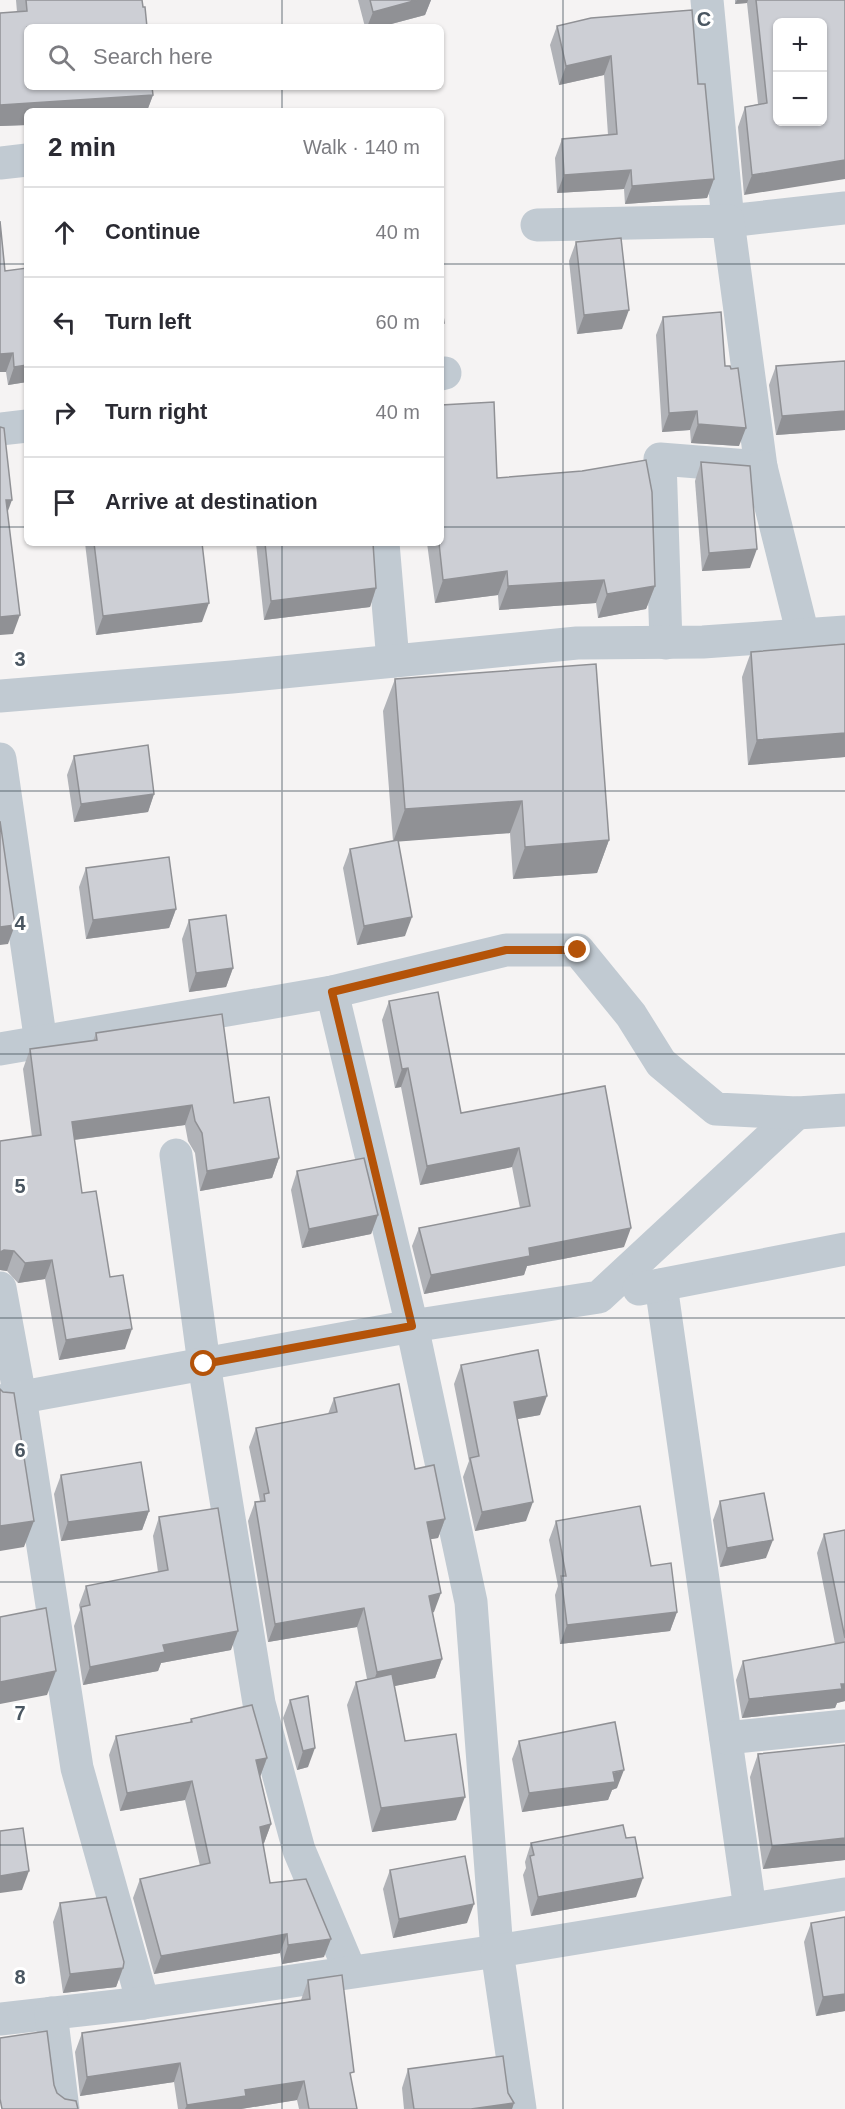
<!DOCTYPE html>
<html lang="en">
<head>
<meta charset="utf-8">
<style>
	body { margin:0; font-family:Arial,sans-serif; background:#f2f2f3; color:#2b2b33 }
	.controls { position:absolute; right:18px; top:18px; display:grid; overflow:hidden; border-radius:9px; box-shadow:0 2px 4px #0004 }
	.controls button { width:54px; height:54px; display:grid; place-items:center; padding:0; border:0; border-bottom:2px solid #e1e1e2; background:#fff; color:#2b2b33; font:30px sans-serif }
	.stop { position:absolute; width:18px; height:18px; margin:-14px; border:4px solid #b45309; border-radius:50%; background:#fff }
	.stop.end { background:#b45309; border-color:#fff; box-shadow:0 2px 6px #0008 }
	.list { margin:0; padding:0; list-style:none }
	h2 { display:flex; justify-content:space-between; align-items:center; height:78px; margin:0; padding:0 24px; font-size:26px }
	h2 small { font-size:20px; font-weight:400; color:#7c7c81 }
	.list li { display:grid; grid-template-columns:39px 1fr auto; gap:18px; align-items:center; box-sizing:border-box; height:90px; padding:0 24px; border-top:2px solid #e1e1e2 }
	.list b { display:block; font-size:22px; white-space:nowrap }
	.list em { font-size:20px; font-style:normal; color:#7c7c81 }
	.icon { flex:none; width:33px; height:33px; fill:none; stroke:currentColor; stroke-width:2; stroke-linecap:round; stroke-linejoin:round }
	.map { position:relative; flex:none; width:845px; height:2109px; overflow:hidden }
	.search { position:absolute; background:#fff; box-shadow:0 2px 4px #0004; left:24px; top:24px; width:420px; height:66px; display:flex; align-items:center; gap:15px; box-sizing:border-box; padding:0 21px; border-radius:9px; color:#7c7c81; font-size:22px }
	.panel { position:absolute; background:#fff; box-shadow:0 2px 4px #0004; left:24px; top:108px; width:420px; height:438px; border-radius:9px }
	.map>svg:first-child { display:block }
	.lines { fill:none; stroke-linecap:round; stroke-linejoin:round }
	.minor { stroke:#c1cad2; stroke-width:33 }
	.wall { fill:#b0b2b7 }
	.shaded-wall { fill:#909195 }
	.building { fill:#cdcfd5; stroke:#909195; stroke-width:1.5; fill-rule:evenodd }
	.route { stroke:#b45309; stroke-width:8 }
	.grid { fill:none; stroke:#4a5661; stroke-width:1.5; stroke-opacity:0.55 }
	.grid-label { font-size:20px; text-anchor:middle; font-weight:bold; fill:#4a5661; stroke:#fff; stroke-width:6; stroke-linejoin:round; paint-order:stroke }
</style>
</head>
<body>
<div class="map">
<svg width="845" height="2109" viewBox="0 0 845 2109">
	<rect width="100%" height="100%" fill="#f5f3f3"/>
	<g class="lines">
		<g class="minor">
			<polyline points="707,0 728,221 845,208"/>
			<polyline points="0,163 27,160"/>
			<polyline points="537,225 728,221 761,467 660,459 666,643"/>
			<polyline points="441,374 445,373"/>
			<polyline points="0,429 27,426"/>
			<polyline points="761,467 803,635"/>
			<polyline points="383,543 393,661"/>
			<polyline points="0,696 232,677 577,643 703,642 845,632"/>
			<polyline points="0,759 41,1043"/>
			<polyline points="332,992 412,1326 599,1297 797,1113"/>
			<polyline points="0,1049 332,992 506,950 578,950 631,1015 661,1063 716,1109 797,1113 845,1110"/>
			<polyline points="176,1155 204,1364 259,1703 299,1850 350,1971"/>
			<polyline points="661,1285 750,1909"/>
			<polyline points="0,1288 20,1397 77,1768 143,2003"/>
			<polyline points="639,1289 845,1249"/>
			<polyline points="0,1401 412,1326 471,1602 497,1951 143,2003 0,2019"/>
			<polyline points="726,1738 845,1726"/>
			<polyline points="51,2013 63,2109"/>
			<polyline points="520,2109 497,1951 845,1894"/>
		</g>
	</g>
	<g class="wall">
		<polygon points="16,0 142,0 153,95 147,111 27,111 27,125 0,126 0,13 17,12"/>
		<polygon points="358,0 431,0 425,15 380,27 365,27"/>
		<polygon points="735,0 845,0 744,195 738,127 745,107 758,104 747,3 735,4"/>
		<polygon points="557,26 698,84 714,179 707,198 625,204 624,189 557,193 555,158 562,139 608,135 604,75 559,85 550,45"/>
		<polygon points="0,221 5,271 27,268 27,382 8,385 6,372 0,372"/>
		<polygon points="576,242 622,329 577,334 569,261"/>
		<polygon points="663,317 725,366 739,446 691,443 690,430 662,432 656,335"/>
		<polygon points="845,361 845,430 776,435 769,385 776,366"/>
		<polygon points="441,405 497,478 655,586 646,609 598,618 596,603 499,610 498,595 435,603 427,543 441,543"/>
		<polygon points="701,462 750,568 702,571 695,481"/>
		<polygon points="85,543 202,543 202,622 96,635"/>
		<polygon points="256,543 373,543 376,588 370,607 264,620"/>
		<polygon points="845,644 845,757 748,765 742,677 751,652"/>
		<polygon points="395,679 609,840 597,873 513,879 510,833 398,841 405,936 357,945 343,868 350,849 393,841 383,711"/>
		<polygon points="74,756 154,794 148,812 74,822 67,775"/>
		<polygon points="86,868 176,909 169,928 86,939 79,887"/>
		<polygon points="189,920 233,968 226,987 189,992 182,939"/>
		<polygon points="389,1001 461,1113 605,1086 624,1247 527,1266 524,1275 424,1294 412,1246 419,1228 520,1208 512,1167 420,1185 401,1087 395,1088 382,1020"/>
		<polygon points="96,1033 234,1103 279,1158 272,1178 200,1191 195,1153 188,1141 185,1125 74,1140 82,1193 110,1277 125,1349 59,1360 45,1279 18,1283 7,1271 0,1270 0,1141 32,1137 23,1069 30,1049 93,1041"/>
		<polygon points="297,1171 378,1215 371,1234 302,1248 291,1190"/>
		<polygon points="461,1365 540,1415 517,1419 526,1521 475,1531 463,1477 469,1461 454,1384"/>
		<polygon points="334,1398 415,1469 445,1519 438,1538 430,1539 434,1612 432,1613 442,1659 435,1678 394,1686 405,1741 456,1820 372,1832 347,1705 356,1682 367,1679 357,1627 268,1642 248,1521 255,1502 260,1501 249,1447 256,1428 328,1414"/>
		<polygon points="61,1475 149,1511 142,1530 61,1541 54,1494"/>
		<polygon points="720,1501 766,1558 720,1567 713,1520"/>
		<polygon points="159,1517 231,1650 161,1663 158,1671 83,1685 74,1626 80,1610 79,1605 86,1586 158,1572 153,1536"/>
		<polygon points="556,1521 651,1566 677,1612 670,1631 560,1644 555,1595 558,1586 549,1540"/>
		<polygon points="845,1530 845,1701 837,1703 835,1708 742,1718 736,1680 743,1661 835,1644 817,1553 824,1534"/>
		<polygon points="290,1700 308,1767 297,1770 283,1718"/>
		<polygon points="191,1719 267,1758 260,1776 271,1824 264,1843 263,1843 270,1883 324,1957 282,1964 280,1953 154,1974 133,1898 140,1879 200,1866 185,1800 120,1811 109,1755 116,1736 190,1722"/>
		<polygon points="519,1741 617,1788 612,1790 608,1800 522,1812 512,1759"/>
		<polygon points="845,1745 845,1860 763,1869 750,1777 758,1754"/>
		<polygon points="531,1843 636,1897 531,1916 523,1875 526,1868 525,1862"/>
		<polygon points="390,1870 467,1923 393,1938 383,1889"/>
		<polygon points="60,1903 123,1968 116,1987 63,1993 53,1922"/>
		<polygon points="811,1923 845,2011 816,2016 804,1942"/>
		<polygon points="308,1980 351,2080 357,2109 299,2109 297,2100 241,2109 178,2109 174,2082 80,2096 75,2052 82,2033 301,2000"/>
		<polygon points="408,2069 508,2093 514,2103 512,2109 404,2109 402,2088"/>
	</g>
	<g class="shaded-wall">
		<polygon points="417,0 431,0 425,15 380,27 367,27 373,12"/>
		<polygon points="737,0 748,0 747,3 735,4"/>
		<polygon points="611,56 604,75 559,85 566,66"/>
		<polygon points="153,95 147,111 27,111 27,125 0,126 0,105"/>
		<polygon points="845,160 845,179 744,195 752,175"/>
		<polygon points="631,170 624,189 557,193 564,175"/>
		<polygon points="714,179 707,198 625,204 632,186"/>
		<polygon points="629,310 622,329 577,334 584,315"/>
		<polygon points="13,353 6,372 0,372 0,354"/>
		<polygon points="27,365 27,382 8,385 14,367"/>
		<polygon points="697,411 690,430 662,432 669,413"/>
		<polygon points="845,411 845,430 776,435 782,416"/>
		<polygon points="698,424 746,428 739,446 691,443"/>
		<polygon points="6,500 12,500 5,519"/>
		<polygon points="757,549 750,568 702,571 709,553"/>
		<polygon points="507,571 498,595 435,603 443,580"/>
		<polygon points="604,580 596,603 499,610 508,586"/>
		<polygon points="655,586 646,609 598,618 607,594"/>
		<polygon points="376,588 370,607 264,620 271,601"/>
		<polygon points="209,603 202,622 96,635 103,616"/>
		<polygon points="20,615 13,634 0,635 0,617"/>
		<polygon points="845,733 845,757 748,765 757,740"/>
		<polygon points="154,794 148,812 74,822 81,804"/>
		<polygon points="522,801 510,833 393,842 405,809"/>
		<polygon points="609,840 597,873 513,879 525,847"/>
		<polygon points="176,909 169,928 86,939 93,920"/>
		<polygon points="412,917 405,936 357,945 364,926"/>
		<polygon points="15,925 8,944 0,945 0,927"/>
		<polygon points="233,968 226,987 189,992 196,973"/>
		<polygon points="408,1068 401,1087 395,1088 402,1069"/>
		<polygon points="192,1105 185,1125 65,1141 72,1122"/>
		<polygon points="519,1148 512,1167 420,1185 427,1166"/>
		<polygon points="279,1158 272,1178 200,1191 207,1171"/>
		<polygon points="378,1215 371,1234 302,1248 309,1229"/>
		<polygon points="631,1228 624,1247 527,1266 524,1275 424,1294 431,1275 529,1248"/>
		<polygon points="4,1250 14,1251 7,1271 0,1270 0,1252"/>
		<polygon points="52,1260 45,1279 18,1283 25,1263"/>
		<polygon points="132,1329 125,1349 59,1360 66,1340"/>
		<polygon points="547,1396 540,1415 507,1421 514,1402"/>
		<polygon points="533,1502 526,1521 475,1531 482,1512"/>
		<polygon points="149,1511 142,1530 61,1541 68,1522"/>
		<polygon points="445,1519 438,1538 420,1541 427,1522"/>
		<polygon points="34,1521 24,1547 0,1551 0,1526"/>
		<polygon points="773,1540 766,1558 720,1567 727,1548"/>
		<polygon points="441,1593 434,1612 422,1615 429,1596"/>
		<polygon points="364,1608 357,1627 268,1642 275,1624"/>
		<polygon points="677,1612 670,1631 560,1644 567,1625"/>
		<polygon points="238,1631 231,1650 161,1663 158,1671 83,1685 90,1667 163,1645"/>
		<polygon points="442,1659 435,1678 370,1691 377,1672"/>
		<polygon points="56,1671 47,1695 0,1704 0,1682"/>
		<polygon points="841,1684 845,1684 845,1701 837,1703 835,1708 742,1718 749,1699"/>
		<polygon points="315,1748 308,1767 297,1770 303,1751"/>
		<polygon points="267,1758 260,1777 256,1760"/>
		<polygon points="624,1770 617,1788 612,1790 608,1800 522,1812 529,1793"/>
		<polygon points="192,1781 185,1800 120,1811 127,1793"/>
		<polygon points="465,1797 456,1820 372,1832 381,1808"/>
		<polygon points="271,1824 264,1843 253,1846 260,1827"/>
		<polygon points="845,1838 845,1860 763,1869 772,1846"/>
		<polygon points="29,1871 22,1890 0,1893 0,1876"/>
		<polygon points="643,1878 636,1897 531,1916 538,1897"/>
		<polygon points="474,1904 467,1923 393,1938 399,1919"/>
		<polygon points="287,1934 280,1953 154,1974 161,1956"/>
		<polygon points="331,1939 324,1957 282,1964 288,1945"/>
		<polygon points="123,1968 116,1987 63,1993 70,1974"/>
		<polygon points="845,1994 845,2011 816,2016 823,1997"/>
		<polygon points="180,2063 174,2082 80,2096 87,2077"/>
		<polygon points="304,2081 297,2100 241,2109 185,2109 187,2105 245,2090"/>
		<polygon points="514,2103 512,2109 471,2109"/>
	</g>
	<g class="building">
		<polygon points="26,0 142,0 143,7 145,7 147,27 27,27 27,87 152,87 153,95 0,105 0,13 27,11"/>
		<polygon points="370,0 417,0 373,12"/>
		<path d="M756,0h89v160l-93,15 -7,-68 22,-4zM777,22h45v100h-45z"/>
		<polygon points="692,10 698,84 705,84 714,179 632,186 631,170 564,175 562,139 617,134 611,56 566,66 557,26 591,18"/>
		<polygon points="0,221 5,271 27,268 27,365 14,367 13,353 0,354"/>
		<polygon points="621,238 629,310 584,315 576,242"/>
		<polygon points="441,302 444,323 441,323"/>
		<polygon points="721,312 725,366 730,366 731,369 738,368 746,428 698,424 697,411 669,413 663,317"/>
		<polygon points="845,361 845,411 782,416 776,366"/>
		<polygon points="494,402 497,478 582,471 646,460 652,492 655,586 607,594 604,580 508,586 507,571 443,580 439,543 441,543 441,485 443,485 441,439 441,405"/>
		<polygon points="0,427 4,428 12,500 6,500 20,615 0,617"/>
		<polygon points="701,462 750,466 757,549 709,553"/>
		<polygon points="94,543 202,543 209,603 103,616"/>
		<polygon points="265,543 373,543 376,588 271,601"/>
		<polygon points="845,644 845,733 757,740 751,652"/>
		<polygon points="596,664 609,840 525,847 522,801 405,809 395,679"/>
		<polygon points="148,745 154,794 81,804 74,756"/>
		<polygon points="0,821 15,925 0,927"/>
		<polygon points="398,840 412,917 364,926 350,849"/>
		<polygon points="169,857 176,909 93,920 86,868"/>
		<polygon points="226,915 233,968 196,973 189,920"/>
		<polygon points="438,992 461,1113 605,1086 631,1228 529,1248 530,1256 431,1275 419,1228 530,1206 519,1148 427,1166 408,1068 402,1069 389,1001"/>
		<polygon points="222,1014 234,1103 269,1097 279,1158 207,1171 202,1133 195,1121 192,1105 72,1122 82,1193 96,1191 110,1277 123,1275 132,1329 66,1340 52,1260 25,1263 14,1251 4,1250 0,1252 0,1141 41,1135 30,1049 97,1040 96,1033"/>
		<polygon points="364,1158 378,1215 309,1229 297,1171"/>
		<polygon points="538,1350 547,1396 514,1402 533,1502 482,1512 470,1458 479,1456 461,1365"/>
		<polygon points="399,1384 415,1469 434,1465 445,1519 427,1522 441,1593 429,1596 442,1659 377,1672 364,1608 275,1624 255,1502 265,1501 264,1494 269,1493 256,1428 337,1412 334,1398"/>
		<polygon points="0,1389 3,1392 14,1393 34,1521 0,1526"/>
		<polygon points="141,1462 149,1511 68,1522 61,1475"/>
		<polygon points="764,1493 773,1540 727,1548 720,1501"/>
		<polygon points="640,1506 651,1566 671,1563 677,1612 567,1625 561,1576 566,1576 556,1521"/>
		<polygon points="218,1508 238,1631 163,1645 165,1652 90,1667 81,1607 90,1605 86,1586 168,1570 159,1517"/>
		<polygon points="845,1530 845,1638 824,1534"/>
		<polygon points="46,1608 56,1671 0,1682 0,1617"/>
		<polygon points="845,1642 845,1684 841,1684 842,1689 749,1699 743,1661"/>
		<polygon points="392,1674 405,1741 456,1734 465,1797 381,1808 356,1682"/>
		<polygon points="308,1696 315,1748 303,1751 290,1700"/>
		<polygon points="252,1705 267,1758 256,1760 271,1824 260,1827 270,1883 306,1879 331,1939 288,1945 287,1934 161,1956 140,1879 210,1863 192,1781 127,1793 116,1736 192,1722 191,1719"/>
		<polygon points="615,1722 624,1770 613,1772 615,1782 529,1793 519,1741"/>
		<polygon points="845,1745 845,1838 772,1846 758,1754"/>
		<polygon points="623,1825 626,1838 635,1837 643,1878 538,1897 530,1856 534,1855 531,1843"/>
		<polygon points="23,1828 29,1871 0,1876 0,1831"/>
		<polygon points="465,1856 474,1904 399,1919 390,1870"/>
		<polygon points="106,1897 124,1962 123,1968 70,1974 60,1903"/>
		<polygon points="845,1917 845,1994 823,1997 811,1923"/>
		<polygon points="342,1975 354,2072 350,2073 357,2109 309,2109 304,2081 245,2090 246,2096 187,2105 180,2063 87,2077 82,2033 310,1999 308,1980"/>
		<polygon points="47,2031 54,2085 57,2093 65,2099 76,2101 78,2109 2,2109 0,2099 0,2038"/>
		<polygon points="503,2056 508,2093 514,2103 471,2109 414,2109 408,2069"/>
	</g>
	<g class="lines">
		<polyline class="route" points="204,1364 412,1326 332,992 506,950 578,950"/>
	</g>
	<path class="grid" d="M282,0v27M563,0v2109M282,87v24M0,264h27M441,264h404M0,527h27M441,527h404M282,543v1566M0,791h845M0,1054h845M0,1318h845M0,1582h845M0,1845h845"/>
	<g class="grid-label">
		<text x="704" y="26">C</text>
		<text x="20" y="666">3</text>
		<text x="20" y="930">4</text>
		<text x="20" y="1193">5</text>
		<text x="20" y="1457">6</text>
		<text x="20" y="1720">7</text>
		<text x="20" y="1984">8</text>
	</g>
</svg>
<div class="controls">
<button>+</button>
<button>−</button>
</div>
<div class="stop" style="left:204px;top:1364px"></div>
<div class="stop end" style="left:578px;top:950px"></div>
<div class="search"><svg class="icon" aria-label="search" viewBox="0 0 24 24"><circle cx="10" cy="10" r="6"/><path d="M15 15l6 6"/></svg>Search here</div>
<section class="panel">
<h2>2 min<small>Walk · 140 m</small></h2>
<ul class="list">
<li><svg class="icon" aria-label="ahead" viewBox="0 0 24 24"><path d="M12 20V5M6 11l6-6 6 6"/></svg><div><b>Continue</b></div><em>40 m</em></li>
<li><svg class="icon" aria-label="left" viewBox="0 0 24 24"><path d="M17 20v-9H6M10 6l-5 5 5 5"/></svg><div><b>Turn left</b></div><em>60 m</em></li>
<li><svg class="icon" aria-label="right" viewBox="0 0 24 24"><path d="M7 20v-9h11M14 6l5 5-5 5"/></svg><div><b>Turn right</b></div><em>40 m</em></li>
<li><svg class="icon" aria-label="arrive" viewBox="0 0 24 24"><path d="M6 21V4h12l-3 4 3 4H6"/></svg><div><b>Arrive at destination</b></div></li>
</ul>
</section>
</div>
</body>
</html>
